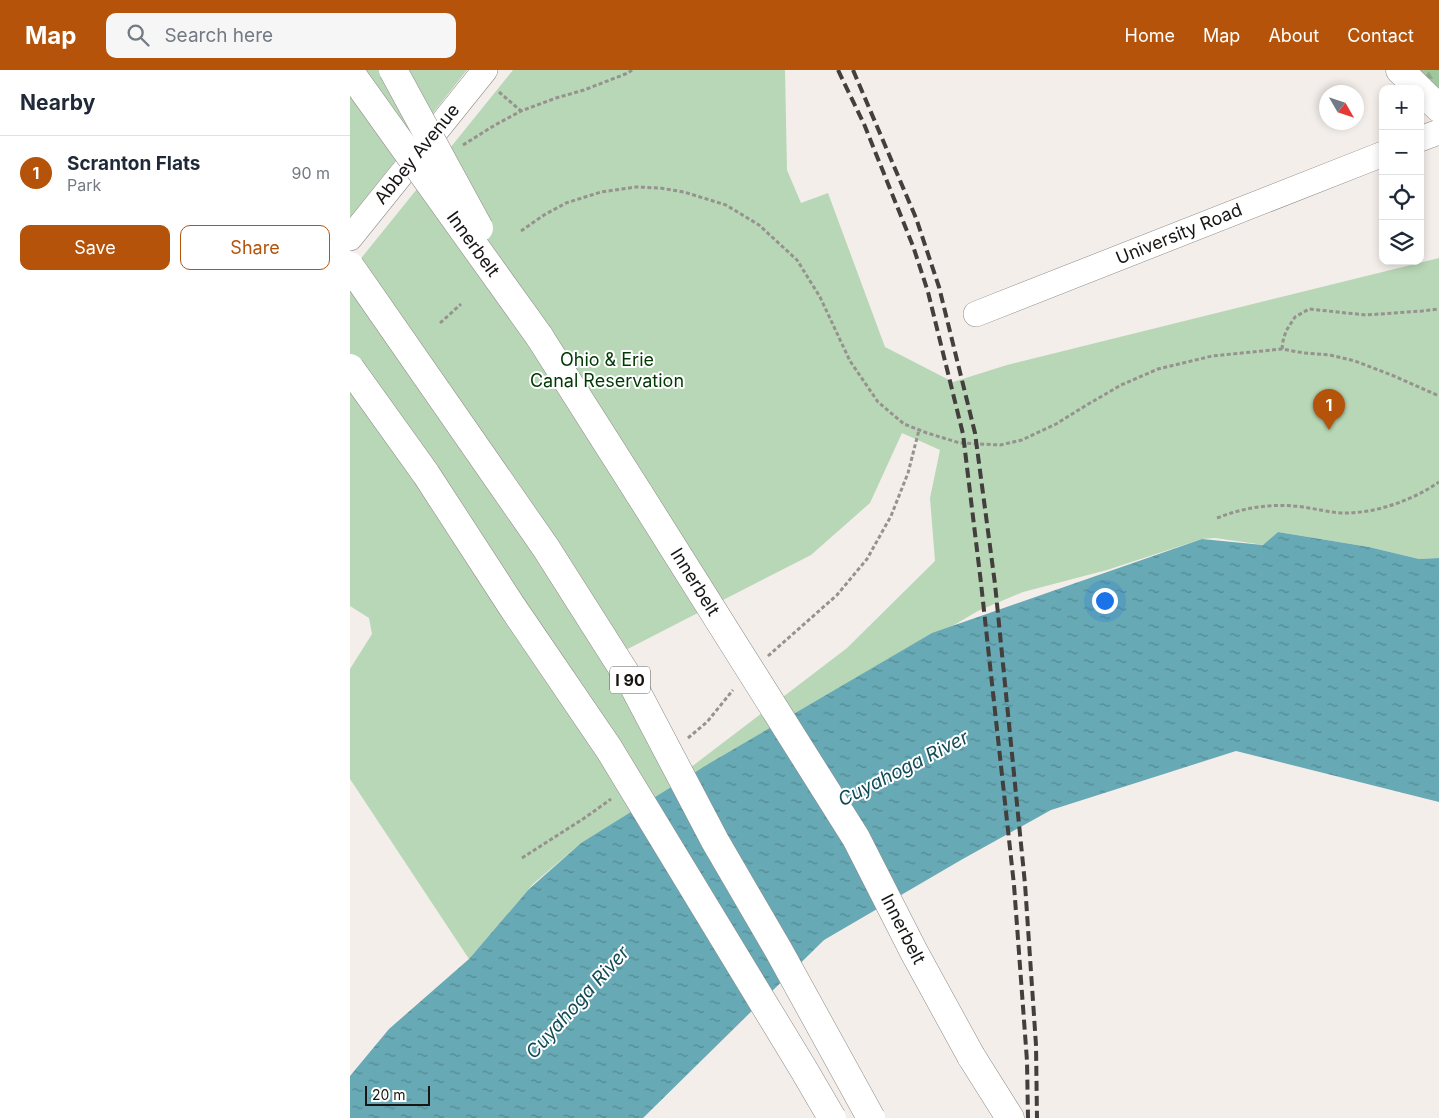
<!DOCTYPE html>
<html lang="en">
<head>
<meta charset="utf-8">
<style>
	body { margin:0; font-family:Inter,sans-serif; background:#f6f6f7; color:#1f2937 }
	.controls { position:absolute; right:15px; top:15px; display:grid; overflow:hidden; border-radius:10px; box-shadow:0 2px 8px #0003 }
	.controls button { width:45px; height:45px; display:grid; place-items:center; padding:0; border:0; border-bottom:1px solid #e0e1e3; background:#fff; color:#1f2937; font:25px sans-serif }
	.compass { position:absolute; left:969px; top:15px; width:45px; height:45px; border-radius:50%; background:#fff; box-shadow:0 2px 8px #0003; rotate:129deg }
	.scale { position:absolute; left:15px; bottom:12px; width:65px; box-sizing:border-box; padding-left:5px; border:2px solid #181615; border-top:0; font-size:14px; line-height:18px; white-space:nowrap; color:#181615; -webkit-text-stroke:4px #fff; paint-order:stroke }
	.you { position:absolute; left:754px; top:530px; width:18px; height:18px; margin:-12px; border:4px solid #fff; border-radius:50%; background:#1a73e8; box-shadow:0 0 0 8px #1a73e833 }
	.badge { display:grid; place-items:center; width:32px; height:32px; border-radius:50%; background:#b45309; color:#fff; font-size:16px; font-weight:700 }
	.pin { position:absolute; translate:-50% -41px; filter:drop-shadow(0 1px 2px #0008) }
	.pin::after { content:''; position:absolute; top:26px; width:18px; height:15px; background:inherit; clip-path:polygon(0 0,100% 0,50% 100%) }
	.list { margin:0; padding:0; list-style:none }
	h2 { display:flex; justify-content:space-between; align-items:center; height:65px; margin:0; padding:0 20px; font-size:21px }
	h2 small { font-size:16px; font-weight:400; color:#747a83 }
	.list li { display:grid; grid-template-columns:32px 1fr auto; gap:15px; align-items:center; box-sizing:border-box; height:75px; padding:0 20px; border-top:1px solid #e0e1e3 }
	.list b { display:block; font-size:19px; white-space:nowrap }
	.list p { margin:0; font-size:16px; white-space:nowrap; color:#747a83 }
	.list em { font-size:16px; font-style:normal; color:#747a83 }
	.actions { display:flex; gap:10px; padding:15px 20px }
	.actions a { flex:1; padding:11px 0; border:1px solid #b45309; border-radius:10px; text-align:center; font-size:18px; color:#b45309 }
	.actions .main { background:#b45309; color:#fff }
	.icon { flex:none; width:28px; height:28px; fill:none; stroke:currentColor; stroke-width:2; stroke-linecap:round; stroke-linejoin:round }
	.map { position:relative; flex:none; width:1089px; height:1048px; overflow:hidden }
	header { display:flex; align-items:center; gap:30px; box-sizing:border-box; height:70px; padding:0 25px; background:#b45309; color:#fff }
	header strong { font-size:24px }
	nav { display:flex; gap:28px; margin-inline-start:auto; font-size:18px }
	.search { width:350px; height:45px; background:#f6f6f7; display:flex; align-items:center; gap:12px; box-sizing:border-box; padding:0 18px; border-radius:10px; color:#747a83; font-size:19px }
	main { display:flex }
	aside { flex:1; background:#fff }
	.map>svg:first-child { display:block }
	.green { fill:#b8d7b6; fill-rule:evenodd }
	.forest { fill:url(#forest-firs) }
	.water { fill:url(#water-ripples) }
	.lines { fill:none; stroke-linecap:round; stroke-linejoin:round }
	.street-casing { stroke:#8f8a87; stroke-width:26 }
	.secondary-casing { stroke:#8f8a87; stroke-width:29 }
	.highway-casing { stroke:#8f8a87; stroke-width:29 }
	.path { stroke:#96928f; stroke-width:3; stroke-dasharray:4 2.5; stroke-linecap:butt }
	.street { stroke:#fff; stroke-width:25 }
	.secondary { stroke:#fff; stroke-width:28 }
	.highway { stroke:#fff; stroke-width:28 }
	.rail { stroke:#423f3d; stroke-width:4; stroke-dasharray:10 5; stroke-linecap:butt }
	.highway-bridge-casing { stroke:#8f8a87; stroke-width:29; stroke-linecap:butt }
	.highway-bridge { stroke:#fff; stroke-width:28 }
	.labels { text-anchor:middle; stroke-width:4; stroke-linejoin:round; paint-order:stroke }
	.shield { fill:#fff; stroke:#5d5c5b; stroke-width:1 }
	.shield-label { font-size:16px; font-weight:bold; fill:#181615 }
	.street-label { font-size:18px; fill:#181615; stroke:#fff }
	.park-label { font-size:18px; fill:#003903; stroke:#fff }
	.water-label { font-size:19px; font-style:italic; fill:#114c55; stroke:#fff }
</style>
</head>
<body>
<header>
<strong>Map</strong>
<div class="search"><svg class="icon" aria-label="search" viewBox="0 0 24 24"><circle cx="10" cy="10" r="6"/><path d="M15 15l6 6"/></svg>Search here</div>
<nav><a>Home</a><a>Map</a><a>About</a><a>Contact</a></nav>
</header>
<main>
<aside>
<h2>Nearby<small></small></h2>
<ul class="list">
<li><span class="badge">1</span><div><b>Scranton Flats</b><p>Park</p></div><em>90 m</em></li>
</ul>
<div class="actions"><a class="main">Save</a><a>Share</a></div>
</aside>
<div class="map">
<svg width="1089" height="1048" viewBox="0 0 1089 1048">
	<defs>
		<pattern id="forest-firs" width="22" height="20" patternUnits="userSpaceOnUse" patternTransform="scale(1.25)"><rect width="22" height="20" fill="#a0c69e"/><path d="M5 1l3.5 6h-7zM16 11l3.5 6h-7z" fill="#89a987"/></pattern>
		<pattern id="water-ripples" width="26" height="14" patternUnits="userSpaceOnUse" patternTransform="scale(1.25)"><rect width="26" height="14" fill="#67a9b5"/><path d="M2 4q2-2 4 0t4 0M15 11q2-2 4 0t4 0" fill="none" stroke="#548992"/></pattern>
	</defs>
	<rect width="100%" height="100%" fill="#f3eeea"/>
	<g class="green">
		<polygon points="0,0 117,0 0,148"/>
		<path d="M163,0h272l2,100 14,33 27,-10 57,154 68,35 54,-17 432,-107v300l-20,1 -50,-12 -91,-15 -14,13 -49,-7 -13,1 -95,31 -84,22 -45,19 -397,232 -48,41 -64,75 -119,-180v-110l22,-35 -3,-16 -19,-12v-334zM552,363l38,17 -10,48 5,63 -88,87 -165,126 -70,-117 199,-102 59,-52z"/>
	</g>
	<polygon class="forest" points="1050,0 1089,0 1089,38"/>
	<polygon class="water" points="928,462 1019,477 1069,489 1089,488 1089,732 886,681 701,740 611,790 474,870 293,1048 0,1048 0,1006 39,959 119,889 178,820 231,773 360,693 582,563 852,469 913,475"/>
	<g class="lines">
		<g class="street-casing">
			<g id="street">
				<polyline points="1070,69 1089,62"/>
				<polyline points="0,168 135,0"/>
				<polyline points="626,244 1033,84"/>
			</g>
		</g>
		<g class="secondary-casing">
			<g id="secondary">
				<polyline points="1050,0 1069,19"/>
				<polyline points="1070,20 1089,38"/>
			</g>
		</g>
		<g class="highway-casing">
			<g id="highway">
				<polyline points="189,266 290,425"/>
				<polyline points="621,986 660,1048"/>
			</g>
		</g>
		<g class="path">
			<polyline points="149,22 171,41"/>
			<polyline points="113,75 145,55 171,41 206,28 234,20 278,3 282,0"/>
			<polyline points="171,161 194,145 216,133 251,122 286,117 310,118 334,122 376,135 409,155 447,190 470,227 500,291 528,332 554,354 577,363 610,373 650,375 672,370 706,354 735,336 771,315 808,299 862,286 932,279 954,283 980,285 1005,291 1044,306 1089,326"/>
			<polyline points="90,253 99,245 111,234"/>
			<polyline points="932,279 933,271 936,261 945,247 959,239 1016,245 1072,241 1089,239"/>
			<path d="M867,448c28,-11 56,-15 86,-11 14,2 28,6 42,6 32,0 68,-13 94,-31"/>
			<polyline points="418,586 487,525 517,489 541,446 558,403 569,360"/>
			<polyline points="338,668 357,652 383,620"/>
			<polyline points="172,788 236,747 261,729"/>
		</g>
		<use href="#street" class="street"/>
		<use href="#secondary" class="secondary"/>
		<use href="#highway" class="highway"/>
		<g class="rail">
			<polyline points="488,0 514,54 563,176 578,222 613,364 631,513 664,815 677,991 678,1048"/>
			<polyline points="503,0 566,148 589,217 625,363 645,514 675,814 686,975 687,1048"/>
		</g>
		<g class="highway-bridge-casing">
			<g id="highway-bridge">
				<polyline points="43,0 129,158"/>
				<polyline points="0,2 189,266"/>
				<polyline points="0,196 196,478 283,615 365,771 429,881 521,1048"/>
				<polyline points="0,298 76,404 161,535 259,679 454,1000 482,1048"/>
				<polyline points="290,425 506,768 564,882 621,986"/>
			</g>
		</g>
		<use href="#highway-bridge" class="highway-bridge"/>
	</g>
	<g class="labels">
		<rect class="shield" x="260" y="596.5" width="40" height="27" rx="4"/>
		<g class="shield-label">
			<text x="280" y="616">I 90</text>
		</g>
		<g class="street-label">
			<text transform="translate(67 84) rotate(-51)" y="6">Abbey Avenue</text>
			<text transform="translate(829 164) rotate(-22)" y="6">University Road</text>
			<text transform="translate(123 174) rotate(54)" y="6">Innerbelt</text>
			<text transform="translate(345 512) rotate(58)" y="6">Innerbelt</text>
			<text transform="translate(553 859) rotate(63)" y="6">Innerbelt</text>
		</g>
		<g class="park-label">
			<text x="257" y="296">Ohio &amp; Erie<tspan x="257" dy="21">Canal Reservation</tspan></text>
		</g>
		<g class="water-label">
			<text transform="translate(553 698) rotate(-27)" y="7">Cuyahoga River</text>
			<text transform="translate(227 932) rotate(-48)" y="7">Cuyahoga River</text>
		</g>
	</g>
</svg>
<div class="controls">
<button>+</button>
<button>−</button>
<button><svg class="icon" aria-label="locate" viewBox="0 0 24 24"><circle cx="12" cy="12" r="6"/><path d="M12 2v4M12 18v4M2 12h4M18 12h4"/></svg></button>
<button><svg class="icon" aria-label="layers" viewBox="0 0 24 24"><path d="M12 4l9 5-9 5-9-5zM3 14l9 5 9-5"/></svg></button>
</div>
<svg class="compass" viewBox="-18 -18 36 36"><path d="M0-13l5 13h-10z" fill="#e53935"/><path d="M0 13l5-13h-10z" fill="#747a83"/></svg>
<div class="scale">20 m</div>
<div class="you"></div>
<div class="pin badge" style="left:979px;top:360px">1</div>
</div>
</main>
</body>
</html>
